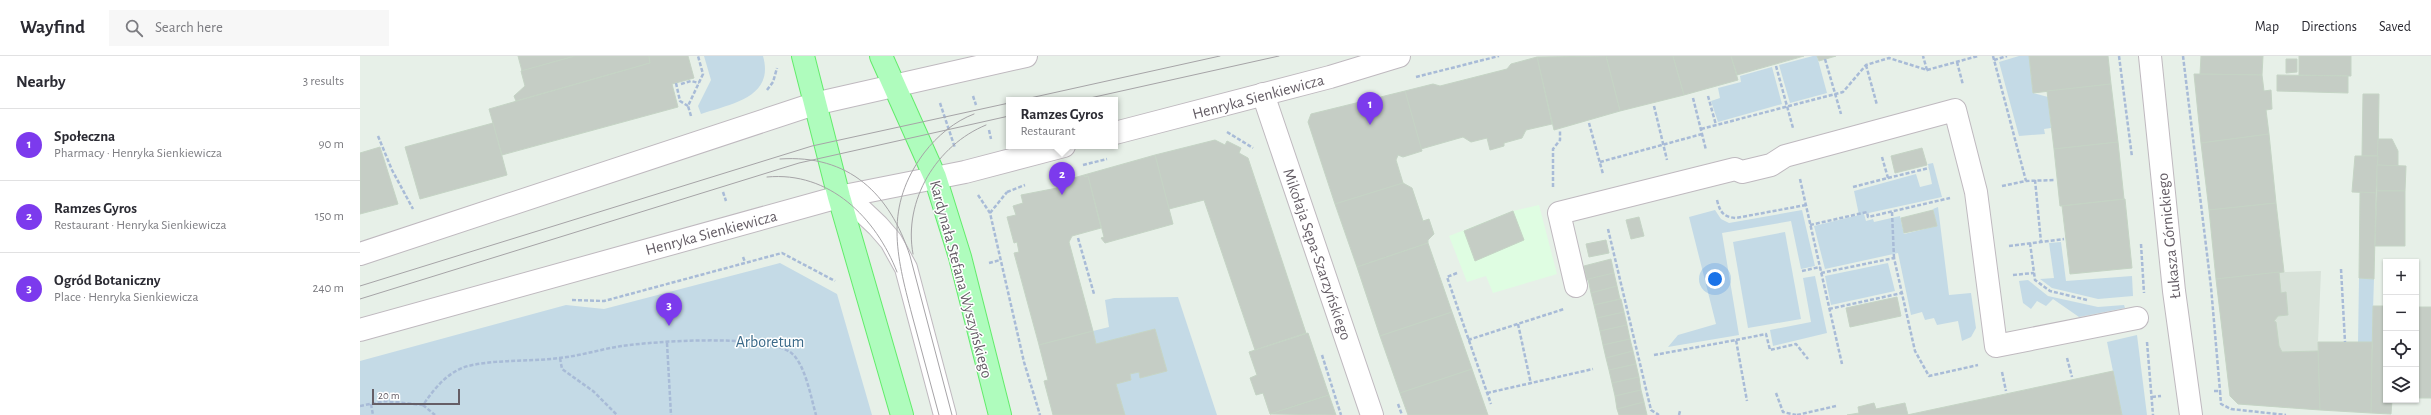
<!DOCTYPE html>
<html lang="en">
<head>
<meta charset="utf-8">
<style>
	body { margin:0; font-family:"Alegreya Sans",sans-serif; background:#f7f7f7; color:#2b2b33 }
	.controls { position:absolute; right:12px; bottom:12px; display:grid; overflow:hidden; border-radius:0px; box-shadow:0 1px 3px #0004 }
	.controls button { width:36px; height:36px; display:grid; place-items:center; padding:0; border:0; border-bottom:1px solid #e1e1e2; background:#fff; color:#2b2b33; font:20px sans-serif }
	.scale { position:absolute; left:12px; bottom:10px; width:88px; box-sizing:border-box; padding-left:4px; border:2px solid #655e66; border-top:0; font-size:11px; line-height:14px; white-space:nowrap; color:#655e66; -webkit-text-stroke:3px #fff; paint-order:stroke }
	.you { position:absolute; left:1355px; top:223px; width:14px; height:14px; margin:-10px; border:3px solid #fff; border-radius:50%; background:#1a73e8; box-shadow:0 0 0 6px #1a73e833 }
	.badge { display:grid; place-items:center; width:26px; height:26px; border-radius:50%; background:#7c3aed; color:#fff; font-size:13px; font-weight:700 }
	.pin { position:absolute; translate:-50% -33px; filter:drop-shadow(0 1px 2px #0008) }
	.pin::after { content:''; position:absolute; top:21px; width:14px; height:12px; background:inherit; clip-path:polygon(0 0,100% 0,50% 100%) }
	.popup { position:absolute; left:646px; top:41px; width:112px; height:52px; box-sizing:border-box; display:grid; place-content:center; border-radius:0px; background:#fff; filter:drop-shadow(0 1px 3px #0005); font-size:13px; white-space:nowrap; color:#7c7c81 }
	.popup b { font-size:15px; color:#2b2b33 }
	.popup::after { content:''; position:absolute; left:50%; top:100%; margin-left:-8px; border:8px solid transparent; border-top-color:#fff }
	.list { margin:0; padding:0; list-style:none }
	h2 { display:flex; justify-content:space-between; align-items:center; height:52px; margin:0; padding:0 16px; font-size:17px }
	h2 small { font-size:13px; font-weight:400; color:#7c7c81 }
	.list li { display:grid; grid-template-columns:26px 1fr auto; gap:12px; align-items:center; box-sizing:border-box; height:72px; padding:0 16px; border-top:1px solid #e1e1e2 }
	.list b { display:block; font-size:15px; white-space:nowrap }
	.list p { margin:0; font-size:13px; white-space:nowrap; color:#7c7c81 }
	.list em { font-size:13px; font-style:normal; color:#7c7c81 }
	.icon { flex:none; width:22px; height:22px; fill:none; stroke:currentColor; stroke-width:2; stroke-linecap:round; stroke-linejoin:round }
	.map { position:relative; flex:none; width:2071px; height:359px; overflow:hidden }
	header { display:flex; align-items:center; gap:24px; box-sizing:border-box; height:56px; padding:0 20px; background:#fff; border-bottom:1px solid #e1e1e2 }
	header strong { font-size:19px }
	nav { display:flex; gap:22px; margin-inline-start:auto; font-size:14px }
	.search { width:280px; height:36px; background:#f7f7f7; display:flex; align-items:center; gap:10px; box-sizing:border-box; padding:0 14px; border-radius:0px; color:#7c7c81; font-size:15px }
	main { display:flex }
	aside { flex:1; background:#fff }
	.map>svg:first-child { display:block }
	.commercial { fill:#dffde2 }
	.education { fill:#d8e2d9 }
	.green { fill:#c4dae6 }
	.building { fill:#c5cdc5; stroke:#c5d4c5 }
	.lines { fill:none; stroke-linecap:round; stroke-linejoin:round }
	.minor-casing { stroke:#bfb9bf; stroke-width:24 }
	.major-casing { stroke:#63ec6c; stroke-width:24 }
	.path { stroke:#a8bbd7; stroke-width:2.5; stroke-dasharray:4 2; stroke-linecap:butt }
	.minor { stroke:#fff; stroke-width:22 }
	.major { stroke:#affcbd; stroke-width:22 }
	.tram { stroke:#a6a4a7; stroke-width:1 }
	.labels { text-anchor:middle; stroke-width:3; stroke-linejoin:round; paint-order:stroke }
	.street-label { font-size:16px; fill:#655e66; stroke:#fff }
	.park-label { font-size:16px; fill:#3b6a89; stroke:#fff }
</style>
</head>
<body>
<header>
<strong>Wayfind</strong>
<div class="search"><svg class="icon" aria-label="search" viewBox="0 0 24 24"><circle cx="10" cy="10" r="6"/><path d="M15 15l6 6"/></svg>Search here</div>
<nav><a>Map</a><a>Directions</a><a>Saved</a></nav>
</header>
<main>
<aside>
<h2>Nearby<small>3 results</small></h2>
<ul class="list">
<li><span class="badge">1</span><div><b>Społeczna</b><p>Pharmacy · Henryka Sienkiewicza</p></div><em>90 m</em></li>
<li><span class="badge">2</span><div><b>Ramzes Gyros</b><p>Restaurant · Henryka Sienkiewicza</p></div><em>150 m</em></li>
<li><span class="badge">3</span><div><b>Ogród Botaniczny</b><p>Place · Henryka Sienkiewicza</p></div><em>240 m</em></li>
</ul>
</aside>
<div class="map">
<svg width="2071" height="359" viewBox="0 0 2071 359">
	<rect width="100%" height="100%" fill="#e7f0e8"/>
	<polygon class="commercial" points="1179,149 1197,218 1133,237 1126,220 1107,226 1089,180 1153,155"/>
	<polygon class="education" points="1961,215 1958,286 1960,354 1878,348 1870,340 1856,223 1924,216"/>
	<g class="green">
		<path d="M344,0h59c12,42 -33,48 -62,58l-3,-8 13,-26z"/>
		<polygon points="1453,0 1457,0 1467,37 1430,47 1419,9"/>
		<polygon points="1659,0 1669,0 1673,37 1688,41 1691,72 1684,73 1685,78 1659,80 1639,6"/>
		<polygon points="1412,11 1422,48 1358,66 1351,45 1360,42 1358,32 1381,26 1380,20"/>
		<polygon points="1573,107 1582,141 1504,158 1506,165 1513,163 1514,166 1540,160 1544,178 1577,170 1573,153 1578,151 1589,239 1611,237 1616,272 1611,281 1602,285 1598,265 1577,269 1574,262 1565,264 1562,256 1551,259 1538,197 1465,213 1454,170 1499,159 1494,135 1556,118 1560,131 1572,128 1568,108"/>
		<polygon points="1355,154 1361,163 1369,167 1442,154 1455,210 1441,213 1431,165 1362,177 1379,279 1308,291 1318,279 1356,268 1329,161"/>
		<polygon points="1425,176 1441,263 1388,272 1373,186"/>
		<polygon points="1701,186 1706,225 1772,220 1773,240 1738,243 1692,232 1680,223 1694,222 1689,187"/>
		<polygon points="420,207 477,238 512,359 0,359 0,305 206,249 244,253"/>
		<polygon points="1528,207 1535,235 1471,249 1465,220"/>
		<polygon points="1455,220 1467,277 1413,290 1410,274 1451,266 1443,222"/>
		<polygon points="1999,222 2014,223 2012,286 1998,286"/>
		<polygon points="1668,224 1688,240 1738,251 1764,249 1765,252 1719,261 1693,243 1686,250 1677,245 1671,253 1663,247 1659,225"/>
		<polygon points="818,241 857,359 765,359 756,328 771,324 770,318 779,316 780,322 807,315 795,273 736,288 733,275 749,271 745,244 754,242"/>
		<polygon points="1777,279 1787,359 1762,359 1747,286"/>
	</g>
	<g class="building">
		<polygon points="158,0 215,0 162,15"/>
		<polygon points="215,0 289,0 290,7 156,45 154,40 165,30 161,15"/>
		<polygon points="289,0 328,0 334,22 312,28 318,51 142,99 129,53 290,7"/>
		<polygon points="1246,0 1313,0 1324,39 1260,55"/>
		<polygon points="1246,0 1260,55 1194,74 1177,1"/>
		<polygon points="1313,0 1371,0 1378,24 1324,39"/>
		<polygon points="1371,0 1444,0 1377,19"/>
		<polygon points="1457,0 1476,0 1459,5"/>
		<polygon points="1669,0 1748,0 1751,28 1673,37"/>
		<polygon points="1841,0 1903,0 1902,19 1840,18"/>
		<polygon points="1939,0 1991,0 1991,20 1939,19"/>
		<polygon points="1177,1 1192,68 1166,74 1162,82 1144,87 1144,90 1130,94 1127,82 1111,86 1103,81 1061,93 1045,35 1073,28 1080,30 1147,13 1151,8"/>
		<polygon points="1926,3 1937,3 1937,16 1926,17"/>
		<polygon points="1834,18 1902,19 1904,35 1911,34 1912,53 1906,54 1909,78 1841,87"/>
		<polygon points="1917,19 1988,20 1988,37 1917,35"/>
		<polygon points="1751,28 1758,86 1694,93 1687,35"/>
		<polygon points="1045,35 1062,95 1043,101 1038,99 1036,104 1043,127 975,148 948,66 951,58"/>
		<polygon points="2003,38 2019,38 2018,100 2002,100"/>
		<polygon points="133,67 147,119 60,143 45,91"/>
		<polygon points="1909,78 1916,147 1849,154 1841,87"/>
		<polygon points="2018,83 2032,83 2038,95 2038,110 2017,109"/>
		<polygon points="855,84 865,89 867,85 881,92 879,97 888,102 946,277 895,294 844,144 809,153 795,99"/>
		<polygon points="1758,86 1764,143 1700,150 1694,93"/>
		<polygon points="20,91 38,148 0,158 0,97"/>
		<polygon points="1562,92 1567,109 1535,117 1531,100"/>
		<polygon points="795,99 813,168 745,187 741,182 744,181 728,120 725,121 724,119"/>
		<polygon points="1995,100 2018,100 2016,137 1992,136"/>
		<polygon points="2017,109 2046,110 2045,135 2017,135"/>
		<polygon points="724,119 725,121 728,120 741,172 712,180 709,186 733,275 679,289 654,197 659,196 657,186 654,187 647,161 656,159 653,150 663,147 661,139 697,132 696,127"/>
		<polygon points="1043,127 1052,132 1063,165 1069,163 1074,178 1068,184 1068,187 997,211 975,148"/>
		<polygon points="2017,135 2045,135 2045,190 2015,190"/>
		<polygon points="2000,136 2016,137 2014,223 1999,222"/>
		<polygon points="1765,143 1772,212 1710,218 1702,150"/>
		<polygon points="1916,147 1924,216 1856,223 1849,154"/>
		<polygon points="1573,154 1577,170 1544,177 1541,162"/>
		<polygon points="1153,155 1164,184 1115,205 1104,175"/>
		<polygon points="1279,161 1284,180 1271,183 1266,164"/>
		<polygon points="1246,184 1249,197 1229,201 1226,188"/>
		<polygon points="1068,187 1092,256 1020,280 997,211"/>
		<polygon points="1251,203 1254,217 1227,224 1224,210"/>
		<polygon points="1919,216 1921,237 1926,236 1928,259 1918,260 1914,265 1916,266 1919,290 1922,296 1958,295 1960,354 1878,348 1870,340 1856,223"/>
		<polygon points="1254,217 1257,230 1231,237 1228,223"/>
		<polygon points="1257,230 1260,243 1234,249 1231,237"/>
		<polygon points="1537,241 1541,260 1490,271 1486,252"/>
		<polygon points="1261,243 1264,256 1237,262 1234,249"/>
		<polygon points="2013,250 2026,250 2026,344 2032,344 2031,358 2011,357"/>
		<rect x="2056" y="251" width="15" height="91"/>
		<polygon points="1092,256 1112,313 1040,337 1020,280"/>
		<polygon points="1264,256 1267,269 1240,275 1237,262"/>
		<polygon points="1267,269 1270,283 1243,289 1240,275"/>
		<polygon points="795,273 807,315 780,322 779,316 770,318 771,324 756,328 765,359 693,359 684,325 688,324 679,289 733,275 736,288"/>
		<polygon points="948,277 969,339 910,358 903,337 896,339 890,322 897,319 889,296"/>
		<polygon points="1270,283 1273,295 1246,302 1243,289"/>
		<polygon points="1958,286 2012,286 2011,357 1960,354"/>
		<polygon points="1273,295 1276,308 1249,314 1246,302"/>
		<polygon points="1276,308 1279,321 1252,327 1249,314"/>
		<polygon points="1112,313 1128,359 1048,359 1040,337"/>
		<polygon points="1753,315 1762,359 1547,359 1683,330"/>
		<polygon points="1279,321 1281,334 1255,340 1252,327"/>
		<polygon points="1281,334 1284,346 1257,353 1255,340"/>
		<polygon points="969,339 976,359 910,358"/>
		<polygon points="1284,346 1287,359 1259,359 1257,353"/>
		<polygon points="1514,347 1516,353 1545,347 1548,359 1487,359 1499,357 1498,351"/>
	</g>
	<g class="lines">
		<g class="minor-casing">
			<g id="minor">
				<polyline points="1790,0 1814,235 1831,359"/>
				<polyline points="903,38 1012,359"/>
				<polyline points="755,77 970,21 1039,0"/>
				<polyline points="479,141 500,153 518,170 531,185 546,212 585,359"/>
				<polyline points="0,198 454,48 666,0"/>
				<polyline points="1216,230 1199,157 1375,113 1382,116 1411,109 1425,100 1595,54 1616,136 1636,290 1777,262"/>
				<polyline points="0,274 479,141 605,116 704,90"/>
			</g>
		</g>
		<g class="major-casing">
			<g id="major">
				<polyline points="443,0 479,141 542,359"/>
				<polyline points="521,0 575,121 600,201 640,359"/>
			</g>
		</g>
		<g class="path">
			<polyline points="1633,0 1666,125"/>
			<polyline points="1759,0 1772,101"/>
			<polyline points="1823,0 1851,231 1860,335"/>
			<polyline points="1465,3 1481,58"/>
			<polyline points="1634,4 1647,0"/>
			<polyline points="1597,6 1603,29"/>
			<polyline points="1506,9 1517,49"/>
			<polyline points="1416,10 1433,72"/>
			<polyline points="1567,14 1618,0"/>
			<polyline points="1056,21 1139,0"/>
			<polyline points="316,27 320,45 328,50"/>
			<polyline points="321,28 331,25 339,27"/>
			<polyline points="407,34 413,26 417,12"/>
			<polyline points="613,40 616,49"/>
			<polyline points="1348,40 1356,69"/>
			<polyline points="1333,42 1346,94"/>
			<polyline points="580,47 595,92"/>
			<polyline points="1294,50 1307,104"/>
			<polyline points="331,60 328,50 343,18 338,0"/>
			<polyline points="1229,67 1243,118"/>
			<polyline points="1341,73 1483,36 1506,9 1529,2 1567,14 1563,0"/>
			<polyline points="629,74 631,83"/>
			<polyline points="867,76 893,92"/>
			<polyline points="18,80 32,114 53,153"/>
			<polyline points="1240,106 1342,78"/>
			<polyline points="723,109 747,103"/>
			<polyline points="1528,122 1569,112"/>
			<polyline points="1440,123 1482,308"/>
			<polyline points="1675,124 1681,186"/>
			<polyline points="1642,130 1666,125 1694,124"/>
			<polyline points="1193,131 1193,93 1200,84 1200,74"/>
			<polyline points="1493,131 1528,122 1522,101"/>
			<polyline points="363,136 366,145"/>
			<polyline points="647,136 665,129"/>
			<polyline points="618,139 630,157 664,306 680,359"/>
			<path d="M1357,144c3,12 6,17 19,18l70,-13"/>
			<polyline points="1532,156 1534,202"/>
			<polyline points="630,157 647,136"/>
			<polyline points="1450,169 1507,156 1508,161 1590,142"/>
			<polyline points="1248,173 1291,354 1299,359"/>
			<polyline points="718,182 734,238"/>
			<polyline points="1670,187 1675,224 1690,235 1727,244"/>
			<polyline points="1781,188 1784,237"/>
			<polyline points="1649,190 1704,183"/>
			<polyline points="383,201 385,206"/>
			<polyline points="629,207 640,204"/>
			<polyline points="1981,213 1985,286"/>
			<polyline points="1442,215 1460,211"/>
			<polyline points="1097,217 1087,221 1131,348"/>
			<polyline points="1461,217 1534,202 1555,295 1569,320 1618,309"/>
			<polyline points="1653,219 1674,217"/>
			<polyline points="212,244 244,245 422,197 475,225"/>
			<polyline points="1469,253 1542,237"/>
			<polyline points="1158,268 1171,328"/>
			<polyline points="1108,284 1204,253"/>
			<polyline points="1376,284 1406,278 1410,294 1436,288 1448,303"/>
			<polyline points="1787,286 1793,359"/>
			<polyline points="307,287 311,359"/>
			<polyline points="962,299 981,359"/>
			<polyline points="1294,299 1376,284 1387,345"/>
			<polyline points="200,302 202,313 233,335 257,359"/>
			<polyline points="1707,302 1712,321"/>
			<polyline points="1642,316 1646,335"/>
			<polyline points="1854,335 1860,335 1861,348 1871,353 1926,359"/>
			<polyline points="1127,337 1233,313"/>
			<polyline points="1416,337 1423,356 1436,359"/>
			<polyline points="1792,341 1801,340"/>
			<polyline points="11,348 13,359"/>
			<polyline points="1038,348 1042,359"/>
			<polyline points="63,349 75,359"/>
			<path d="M0,350l25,-5 38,4c12,-17 24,-33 45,-39 30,-7 61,-4 91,-8 21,-2 42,-9 63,-12 35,-5 139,-12 168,6 15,10 21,46 26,63"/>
			<polyline points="1319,359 1320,355"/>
			<polyline points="1437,359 1476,350"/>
		</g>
		<use href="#minor" class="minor"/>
		<use href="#major" class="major"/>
		<g class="tram">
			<polyline points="661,44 860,0"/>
			<polyline points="721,44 919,0"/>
			<path d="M420,103c69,-5 110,35 130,97l42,159"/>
			<path d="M407,121c63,-6 109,41 130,95"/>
			<path d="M553,198c-10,-54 24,-109 73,-129"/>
			<polyline points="0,230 452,90 649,47"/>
			<polyline points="0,243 439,107 649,60"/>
			<path d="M579,359c-9,-33 -18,-67 -27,-100 -16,-61 -28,-108 12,-162 13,-17 31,-32 50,-39"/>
		</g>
	</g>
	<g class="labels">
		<g class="street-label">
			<text transform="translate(898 40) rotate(-15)" y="6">Henryka Sienkiewicza</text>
			<text transform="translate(351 176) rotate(-15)" y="6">Henryka Sienkiewicza</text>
			<text transform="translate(1808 180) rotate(-96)" y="6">Łukasza Górnickiego</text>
			<text transform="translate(958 198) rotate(71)" y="6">Mikołaja Sępa-Szarzyńskiego</text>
			<text transform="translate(602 223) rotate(75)" y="6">Kardynała Stefana Wyszyńskiego</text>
		</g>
		<g class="park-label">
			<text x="410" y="291">Arboretum</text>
		</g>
	</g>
</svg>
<div class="controls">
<button>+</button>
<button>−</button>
<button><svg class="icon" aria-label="locate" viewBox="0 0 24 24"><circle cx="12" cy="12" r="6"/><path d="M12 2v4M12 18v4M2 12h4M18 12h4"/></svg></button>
<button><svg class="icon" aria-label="layers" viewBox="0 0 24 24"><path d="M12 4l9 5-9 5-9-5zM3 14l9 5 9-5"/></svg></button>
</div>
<div class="scale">20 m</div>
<div class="you"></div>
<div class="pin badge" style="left:1010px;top:69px">1</div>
<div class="pin badge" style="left:702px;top:139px">2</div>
<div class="popup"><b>Ramzes Gyros</b>Restaurant</div>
<div class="pin badge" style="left:309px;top:270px">3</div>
</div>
</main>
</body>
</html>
